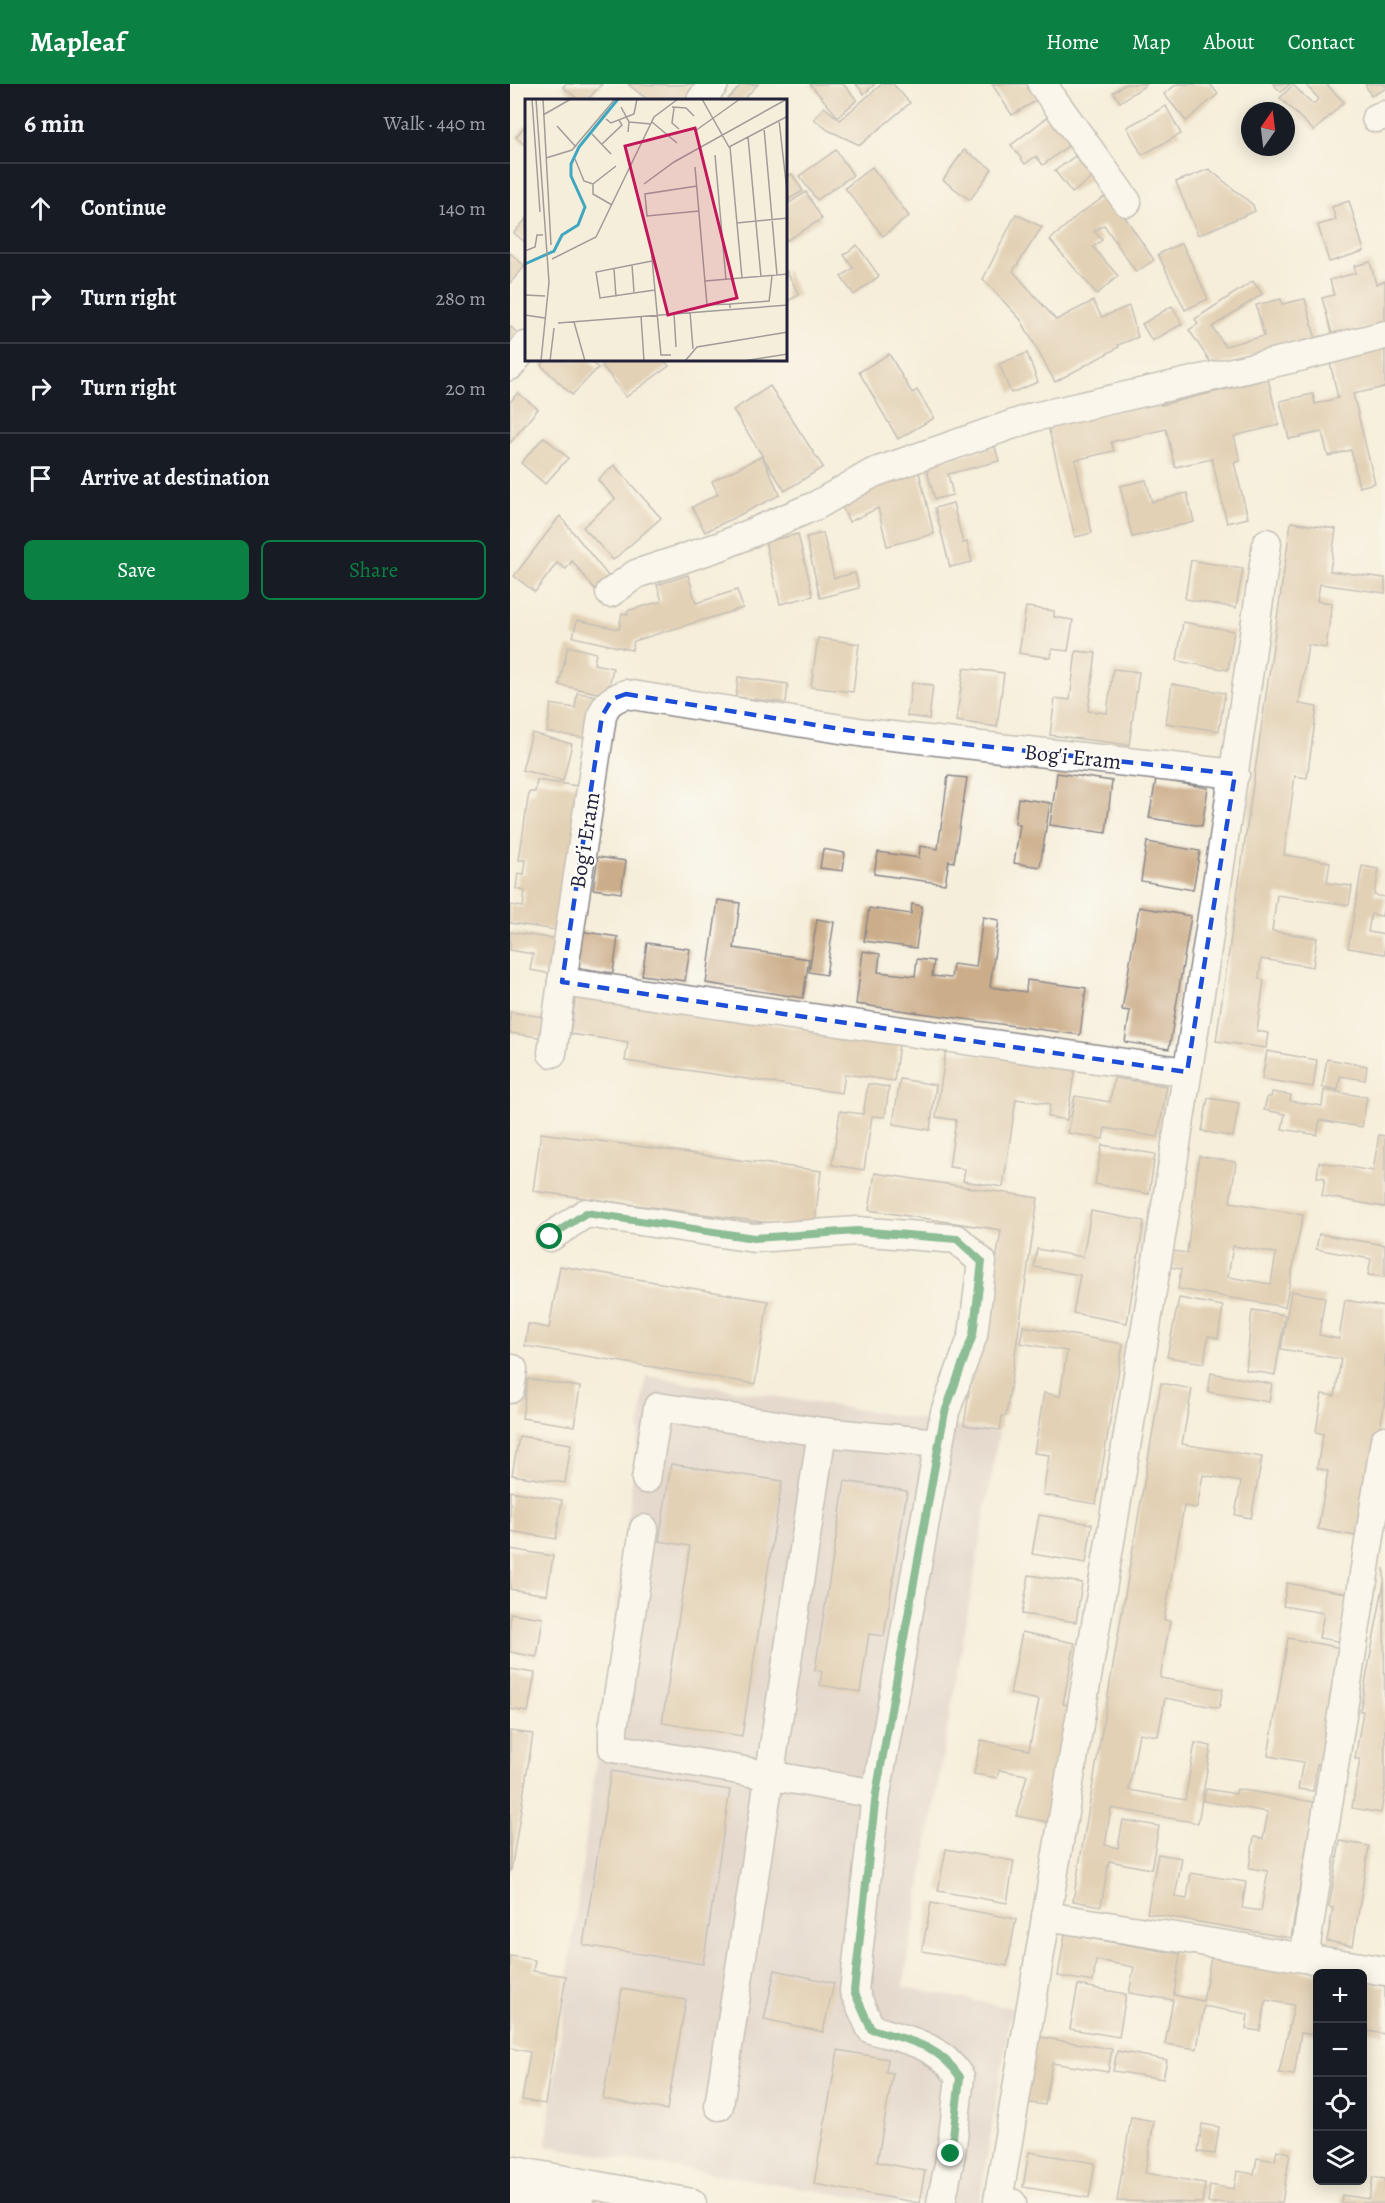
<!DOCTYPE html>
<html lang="en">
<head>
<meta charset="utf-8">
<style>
	body { margin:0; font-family:Alegreya,serif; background:#20242c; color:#f1f3f6 }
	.controls { position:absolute; right:18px; bottom:18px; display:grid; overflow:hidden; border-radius:9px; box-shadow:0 3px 15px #0003 }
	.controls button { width:54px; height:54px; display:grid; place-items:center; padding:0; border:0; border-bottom:2px solid #363941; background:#171b24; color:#f1f3f6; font:30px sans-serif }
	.compass { position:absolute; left:731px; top:18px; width:54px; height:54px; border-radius:50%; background:#171b24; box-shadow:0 3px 15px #0003; rotate:14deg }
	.stop { position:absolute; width:18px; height:18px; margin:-14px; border:4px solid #0b8043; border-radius:50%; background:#fff }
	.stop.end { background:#0b8043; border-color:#fff; box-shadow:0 2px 6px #0008 }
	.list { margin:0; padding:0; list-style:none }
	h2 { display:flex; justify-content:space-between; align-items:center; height:78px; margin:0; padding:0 24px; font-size:26px }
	h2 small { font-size:20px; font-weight:400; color:#9ea1a6 }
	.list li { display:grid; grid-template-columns:39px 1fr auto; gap:18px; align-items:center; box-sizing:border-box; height:90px; padding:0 24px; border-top:2px solid #363941 }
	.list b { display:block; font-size:22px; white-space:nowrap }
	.list em { font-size:20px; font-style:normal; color:#9ea1a6 }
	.actions { display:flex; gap:12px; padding:18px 24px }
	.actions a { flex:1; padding:14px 0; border:2px solid #0b8043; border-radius:9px; text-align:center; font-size:21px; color:#0b8043 }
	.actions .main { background:#0b8043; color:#fff }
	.icon { flex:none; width:33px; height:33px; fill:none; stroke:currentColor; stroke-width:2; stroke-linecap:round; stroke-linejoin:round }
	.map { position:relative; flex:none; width:875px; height:2119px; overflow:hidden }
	header { display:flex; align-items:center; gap:36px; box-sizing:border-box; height:84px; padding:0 30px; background:#0b8043; color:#fff }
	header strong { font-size:28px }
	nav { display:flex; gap:33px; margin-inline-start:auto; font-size:21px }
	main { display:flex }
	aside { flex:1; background:#171b24 }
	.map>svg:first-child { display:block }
	.industrial { fill:#d1bfbf }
	.building { fill:#ccad89; fill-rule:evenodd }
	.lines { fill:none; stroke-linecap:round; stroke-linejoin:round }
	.minor-casing { stroke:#8c888a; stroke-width:31 }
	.minor { stroke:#fff; stroke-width:28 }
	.route { stroke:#0b8043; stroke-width:8 }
	.marked { fill:none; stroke:#1d4ed8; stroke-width:4.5; stroke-dasharray:12 8; stroke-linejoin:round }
	.labels { text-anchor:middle; stroke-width:4.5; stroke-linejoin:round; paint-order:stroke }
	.street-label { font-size:22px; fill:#22223b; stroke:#fdfcf7 }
	.inset-river { fill:none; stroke:#41a7c1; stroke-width:3 }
	.inset-road { fill:none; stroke:#a19c9a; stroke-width:1.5 }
	.view { fill:#c2185b; fill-opacity:0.15; stroke:#c2185b; stroke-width:3 }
	.inset-edge { fill:none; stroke:#22223b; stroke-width:3 }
</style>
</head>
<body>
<header>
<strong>Mapleaf</strong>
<nav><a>Home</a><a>Map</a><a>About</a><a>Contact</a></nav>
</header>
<main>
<aside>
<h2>6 min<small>Walk · 440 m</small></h2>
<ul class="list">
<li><svg class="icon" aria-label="ahead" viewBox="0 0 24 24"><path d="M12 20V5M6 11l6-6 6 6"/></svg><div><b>Continue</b></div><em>140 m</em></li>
<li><svg class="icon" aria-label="right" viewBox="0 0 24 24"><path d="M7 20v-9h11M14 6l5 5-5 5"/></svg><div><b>Turn right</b></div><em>280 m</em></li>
<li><svg class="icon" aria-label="right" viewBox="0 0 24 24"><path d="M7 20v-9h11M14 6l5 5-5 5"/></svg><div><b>Turn right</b></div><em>20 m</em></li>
<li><svg class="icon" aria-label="arrive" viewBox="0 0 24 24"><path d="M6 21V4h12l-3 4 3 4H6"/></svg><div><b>Arrive at destination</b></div></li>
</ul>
<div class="actions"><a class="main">Save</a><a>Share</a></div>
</aside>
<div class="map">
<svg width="875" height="2119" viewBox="0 0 875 2119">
	<rect width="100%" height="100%" fill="#fdfcf7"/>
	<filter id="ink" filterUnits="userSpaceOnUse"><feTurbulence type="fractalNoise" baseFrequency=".0167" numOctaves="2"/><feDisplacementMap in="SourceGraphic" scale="12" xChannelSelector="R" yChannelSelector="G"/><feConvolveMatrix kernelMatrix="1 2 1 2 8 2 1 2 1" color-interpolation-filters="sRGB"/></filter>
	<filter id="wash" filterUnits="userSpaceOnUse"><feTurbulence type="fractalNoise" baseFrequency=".008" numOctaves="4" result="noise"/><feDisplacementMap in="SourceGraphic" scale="24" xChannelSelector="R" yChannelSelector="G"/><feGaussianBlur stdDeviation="1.35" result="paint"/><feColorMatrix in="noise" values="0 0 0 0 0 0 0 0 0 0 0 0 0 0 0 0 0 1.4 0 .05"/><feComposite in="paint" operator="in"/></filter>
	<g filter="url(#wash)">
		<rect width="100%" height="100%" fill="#f5eeda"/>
		<polygon class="industrial" points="136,1292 489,1348 393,1903 502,1924 469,2119 383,2119 36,2062"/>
		<g id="blocks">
			<g class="building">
				<polygon points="56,0 92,0 77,16 69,16 53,3"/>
				<polygon points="118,0 161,1 190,0 180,16 138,16"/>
				<polygon points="232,0 248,0 233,16 217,16"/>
				<polygon points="300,0 333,0 347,16 328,33"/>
				<polygon points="346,0 365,0 354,10"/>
				<polygon points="372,0 383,0 400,19 350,61 318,46 304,35 314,23 330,36"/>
				<polygon points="482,0 520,0 529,15 502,31"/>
				<polygon points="616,0 637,0 610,18 603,8"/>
				<polygon points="667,0 700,0 708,10 676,37 654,10"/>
				<polygon points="763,0 780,0 771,8"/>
				<polygon points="795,0 816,0 834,18 804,47 770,14 783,1 803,20 809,15"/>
				<polygon points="855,0 875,0 875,5 861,12"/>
				<polygon points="656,22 671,50 632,71 617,43"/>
				<polygon points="543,29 564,57 533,81 526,72 515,80 501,61"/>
				<polygon points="16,40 16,62 6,53"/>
				<polygon points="326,66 343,91 307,116 289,92"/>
				<polygon points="454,66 482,85 460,116 433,96"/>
				<polygon points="565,72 582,94 562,109 545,87"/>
				<polygon points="362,83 399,132 373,152 335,104"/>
				<polygon points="699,85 743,121 745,127 688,151 666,98"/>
				<polygon points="282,90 293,107 276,117 276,93"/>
				<polygon points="296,108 312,135 276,157 276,121"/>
				<polygon points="599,110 644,176 626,188 594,141 584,147 592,156 583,163 608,192 587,210 540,156 569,130"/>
				<polygon points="839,117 854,167 819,178 808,141 826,136 822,123"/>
				<polygon points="506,130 532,143 503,187 546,236 583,217 592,233 619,222 628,253 608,261 609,263 545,298 511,236 473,195"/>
				<polygon points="16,135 16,159 4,149"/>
				<polygon points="672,159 698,215 675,226 648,170"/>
				<polygon points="347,161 369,192 344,211 331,193 343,184 334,171"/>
				<polygon points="0,169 15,182 0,199"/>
				<polygon points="860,178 866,200 875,197 875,239 823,253 812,214 824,211 820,196 846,189 844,182"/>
				<polygon points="276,186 289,211 276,218"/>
				<polygon points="743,197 752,210 702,243 715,262 754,252 746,221 771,215 772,220 795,215 806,256 703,282 679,246 688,240 685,235"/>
				<polygon points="662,222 672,240 642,257 632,240"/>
				<polygon points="0,242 10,252 0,261"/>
				<polygon points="875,265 875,303 843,310 865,399 849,403 841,366 818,372 812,348 779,355 770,317 803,310 805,320 828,314 820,278"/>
				<polygon points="517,269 528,298 501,309 489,280"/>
				<polygon points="379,270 402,309 407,306 424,334 388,355 349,288"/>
				<polygon points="36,276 80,276 88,284 62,311 31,281"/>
				<polygon points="99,276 155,276 159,282 116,313 92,281"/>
				<polygon points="758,295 769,341 724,352 730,377 724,379 738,434 717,439 702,375 665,383 656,345 601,358 604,367 565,376 582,449 565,453 538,342 649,316 651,321"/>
				<polygon points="260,302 313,383 275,407 223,326"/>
				<polygon points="8,309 28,325 0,359 0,318"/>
				<polygon points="34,353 58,374 35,400 11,379"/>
				<polygon points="485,363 489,377 438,390 443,411 425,415 415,380"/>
				<polygon points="252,372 270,411 195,448 182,423 208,410 202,397"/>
				<polygon points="104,381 151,434 103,476 73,443 105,415 88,396"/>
				<polygon points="409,388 424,450 377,462 368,424 339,438 330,418 376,396"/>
				<polygon points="636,396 642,418 677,409 684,438 622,453 610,402"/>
				<polygon points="443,419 453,459 457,458 462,478 440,483 425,424"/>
				<polygon points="50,432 103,498 88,509 62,477 56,485 47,479 25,508 4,492"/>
				<polygon points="781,438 826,445 820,487 875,494 875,509 810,500 807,517 822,519 816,564 798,561 789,620 807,623 797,694 785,692 774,771 820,778 817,799 842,802 839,821 767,811 762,847 807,854 803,883 751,875 749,895 754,896 747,947 758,949 756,964 706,957"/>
				<polygon points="313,449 324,494 345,489 349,504 310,514 296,453"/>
				<polygon points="288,450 303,512 270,520 255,458"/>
				<polygon points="681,476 733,485 726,524 675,515"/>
				<polygon points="178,491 186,519 227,506 233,524 124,557 122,566 63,553 67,536 109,545 112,529 118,531 117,527 152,517 147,501"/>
				<polygon points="516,523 544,527 544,533 563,536 558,567 542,565 541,574 509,569"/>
				<polygon points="673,538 724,547 718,586 667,577"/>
				<polygon points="308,554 349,560 343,608 301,603"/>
				<polygon points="58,562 86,569 84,580 103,584 97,611 49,601"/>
				<polygon points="566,567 586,569 578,627 597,629 603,585 629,588 619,661 540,651 545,614 560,616"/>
				<polygon points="454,584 494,589 487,643 446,637"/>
				<polygon points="228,593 278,600 276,619 226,613"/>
				<polygon points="402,599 423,601 419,635 397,632"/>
				<polygon points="662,600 715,609 709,647 656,639"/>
				<polygon points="67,609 87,612 81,655 37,648 41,620 65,624"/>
				<polygon points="22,649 62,660 53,697 12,686"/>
				<polygon points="547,689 602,697 596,749 540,741"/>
				<polygon points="438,692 457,694 444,778 439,777 435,800 364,790 368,768 409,774 410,762 428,765"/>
				<polygon points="646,695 698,704 692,742 639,734"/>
				<polygon points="27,696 74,703 53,847 0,839 0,821 13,823 15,807 6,805 8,789 14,790 16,776 9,776 19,708 25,708"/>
				<polygon points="508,714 540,719 530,783 504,779 510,741 505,740"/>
				<polygon points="637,758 690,767 683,806 631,797"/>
				<polygon points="313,765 335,769 333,787 310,784"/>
				<polygon points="88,773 116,777 111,809 83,805"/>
				<polygon points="852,782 869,785 864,811 875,813 872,832 861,830 858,848 875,851 875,870 838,864"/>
				<polygon points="208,816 230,819 224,864 299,875 293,914 196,899"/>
				<polygon points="402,820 412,822 406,864 354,857 359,824 401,830"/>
				<polygon points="629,823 681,832 659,965 615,958 620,927 612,926"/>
				<polygon points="473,833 489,836 480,903 516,908 517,896 576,904 570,951 346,920 353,867 370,870 368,888 405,892 407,875 424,877 422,892 441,894 443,880 466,883"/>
				<polygon points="307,835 324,838 316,891 299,888"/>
				<polygon points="69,847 108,853 103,889 64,883"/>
				<polygon points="0,848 52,856 47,891 20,886 23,870 0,866"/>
				<polygon points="137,859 180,865 175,897 132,891"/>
				<polygon points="66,911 389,959 384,997 335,990 332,1009 115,977 118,958 60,950"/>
				<polygon points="0,928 40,934 36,954 0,949"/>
				<polygon points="436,966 565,984 557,1036 538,1033 540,1020 506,1015 493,1103 453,1097 455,1085 439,1083 446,1036 426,1033"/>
				<polygon points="757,967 807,976 803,1003 752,995"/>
				<polygon points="817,975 857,982 855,996 830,992 828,1006 812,1003"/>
				<polygon points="604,994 657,1002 648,1053 595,1044 593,1055 558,1049 565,1012 600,1018"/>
				<polygon points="390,995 426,1001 420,1046 383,1040"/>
				<polygon points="358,1000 379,1003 375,1033 362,1032 354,1086 322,1081 330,1027 353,1030"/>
				<polygon points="814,1006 857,1013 852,1043 810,1036 807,1051 772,1045 775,1030 754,1026 757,1013 761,1013 762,1008 781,1011 780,1017 812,1022"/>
				<polygon points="698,1014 729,1019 723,1053 692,1047"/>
				<polygon points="31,1049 311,1087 304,1145 23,1107"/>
				<polygon points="869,1051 875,1052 875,1123 812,1112 815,1094 807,1093 809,1078 863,1087"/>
				<polygon points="592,1061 645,1070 639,1110 585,1100"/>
				<path d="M689,1072l37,6 -6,40 73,13 -18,92 -107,-18 3,-20 -11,-2 3,-16 14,2zM723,1162l43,7 -5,31 -43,-7z"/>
				<polygon points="365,1089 528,1114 496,1332 492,1332 490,1346 454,1341 472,1221 479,1222 491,1146 359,1126"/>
				<polygon points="581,1127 634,1137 617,1239 563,1229 570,1191 524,1183 527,1165 573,1173"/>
				<polygon points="809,1150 875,1161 875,1193 858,1191 861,1175 806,1165"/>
				<polygon points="50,1182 258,1217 245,1300 15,1262 18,1240 39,1244"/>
				<polygon points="781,1207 815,1213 809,1251 829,1255 835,1216 875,1223 875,1316 851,1453 808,1445 818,1387 807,1384 813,1350 806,1348 812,1310 825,1312 831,1275 771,1265"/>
				<polygon points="669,1214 713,1222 708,1254 698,1252 694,1279 657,1273"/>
				<polygon points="742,1226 775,1231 765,1291 736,1286"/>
				<polygon points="513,1242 613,1260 586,1420 533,1411 539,1371 524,1369 534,1309 550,1312 557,1267 510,1259"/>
				<polygon points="701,1289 762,1300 759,1318 698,1308"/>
				<polygon points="18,1295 70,1303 64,1342 12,1334"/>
				<polygon points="651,1299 682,1305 672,1360 752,1373 741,1434 725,1431 731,1398 693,1391 687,1424 674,1422 654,1536 660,1537 650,1594 713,1605 709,1624 655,1614 648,1652 629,1649 619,1706 675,1716 685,1659 701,1662 688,1739 601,1724 595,1761 608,1764 613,1736 649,1742 641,1785 599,1777 591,1822 563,1817"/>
				<polygon points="9,1352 61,1360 55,1399 2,1391"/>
				<polygon points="161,1380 272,1397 232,1652 152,1639 180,1462 149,1457"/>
				<polygon points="335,1397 397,1407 374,1552 359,1550 350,1608 310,1601 312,1587 305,1586"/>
				<polygon points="0,1407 52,1416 46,1455 0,1447"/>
				<polygon points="529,1431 582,1440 576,1479 522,1470"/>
				<polygon points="0,1465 43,1472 37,1511 0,1505"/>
				<polygon points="874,1484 875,1704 871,1729 842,1724 850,1675 845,1675 853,1627 850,1627 874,1498"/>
				<polygon points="519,1491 572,1499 566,1538 512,1530"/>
				<polygon points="777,1499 842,1510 833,1558 809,1554 814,1529 773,1522"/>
				<polygon points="0,1529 33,1534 27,1573 0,1568"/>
				<polygon points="512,1548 565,1559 553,1620 565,1623 538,1738 506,1732 517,1691 489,1686 487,1694 464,1690 471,1656 519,1666 529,1616 500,1610"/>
				<polygon points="778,1554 832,1564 812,1681 807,1680 803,1707 788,1705 793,1678 758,1672"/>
				<polygon points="0,1585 25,1589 18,1628 0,1625"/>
				<polygon points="0,1647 23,1650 1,1787 0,1787"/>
				<polygon points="101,1687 220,1706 193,1880 73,1861"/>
				<polygon points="696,1705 726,1710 727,1705 804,1718 781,1854 637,1829 648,1770 672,1774 665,1813 677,1815 681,1789 736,1798 732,1824 751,1827 758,1787 739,1784 744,1753 753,1755 758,1728 693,1717"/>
				<polygon points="830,1757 859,1762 843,1862 817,1857 823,1824 819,1823"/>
				<polygon points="436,1765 504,1777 497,1819 428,1807"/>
				<polygon points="421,1819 506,1835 497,1882 412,1867"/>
				<polygon points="555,1850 670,1870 664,1911 693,1917 701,1872 808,1890 806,1951 791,1949 784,1991 769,1989 784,1921 756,1916 750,1947 736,1945 738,1930 694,1922 687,1965 655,1960 663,1916 619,1909 624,1883 586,1876 583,1898 548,1892"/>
				<polygon points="0,1872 25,1876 23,1887 56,1892 35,2020 12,2016 20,1968 0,1964"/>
				<polygon points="265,1886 324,1899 313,1948 254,1935"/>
				<polygon points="852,1898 875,1902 875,1950 852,1946"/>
				<polygon points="568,1901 616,1910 609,1953 560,1945"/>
				<polygon points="112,1905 176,1916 157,2026 93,2015"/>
				<polygon points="524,1952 602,1965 598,1988 542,1979 535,2021 513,2018"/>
				<polygon points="328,1966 378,1975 376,1988 383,1989 367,2078 415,2087 409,2119 304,2100"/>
				<polygon points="607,1967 657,1976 653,1995 603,1987"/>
				<polygon points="621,2033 644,2037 635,2089 695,2099 692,2119 607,2117"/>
				<polygon points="692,2040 709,2043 705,2070 688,2068"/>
				<polygon points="767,2066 780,2069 772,2119 698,2119 700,2101 724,2105 727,2087 744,2090 747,2074 765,2077"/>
				<polygon points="519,2068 585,2079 579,2114 513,2103"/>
				<polygon points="863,2093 875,2095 875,2119 831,2119 832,2111 859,2115"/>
			</g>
		</g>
	</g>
	<g filter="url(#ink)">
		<use href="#blocks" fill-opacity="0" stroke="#8c888a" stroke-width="1.5"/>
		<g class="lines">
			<g class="minor-casing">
				<g id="minor">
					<polyline points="532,0 617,118"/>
					<polyline points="191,16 204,0"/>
					<polyline points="866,34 875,31"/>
					<polyline points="0,282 16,262"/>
					<polyline points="100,509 126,490 211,462 307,421 363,389 524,333 793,272 875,251"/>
					<polyline points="42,969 52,898"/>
					<path d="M677,988l-625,-90 40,-266c4,-14 11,-17 24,-22l239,39 370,41"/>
					<path d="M40,1153l36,-24 168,25 103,-7 100,8 25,23 -9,73 -28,77 -6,31 -63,351 -22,197 17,38c36,11 67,15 89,48l-9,77 -10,49"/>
					<polyline points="0,1305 3,1285"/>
					<polyline points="136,1395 148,1323 312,1348 429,1359"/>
					<polyline points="134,1445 103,1645 103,1664 366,1710"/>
					<polyline points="536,1832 875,1887"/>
					<polyline points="794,1874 875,1356"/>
					<polyline points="209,2022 312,1348"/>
					<polyline points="0,2086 182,2119"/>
					<polyline points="0,2107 69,2119"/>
					<path d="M502,2119l-14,-2c93,-553 192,-1104 269,-1658"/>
				</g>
			</g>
			<use href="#minor" class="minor"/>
		</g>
	</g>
	<g class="lines" filter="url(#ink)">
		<path class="route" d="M40,1153l36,-24 168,25 103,-7 100,8 25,23 -9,73 -28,77 -6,31 -63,351 -22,197 17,38c37,11 67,15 89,48l-9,77"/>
	</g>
	<path d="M0 0H875V2119H0ZM116,610l239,39 370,41 -48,298 -625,-90 40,-266 10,-17z" fill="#f5eeda" fill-opacity=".55" fill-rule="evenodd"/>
	<path class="marked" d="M116,610l239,39 370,41 -48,298 -625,-90 40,-266 10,-17z"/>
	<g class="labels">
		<g class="street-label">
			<text transform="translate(563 672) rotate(6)" y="8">Bog'i Eram</text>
			<text transform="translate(74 756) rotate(-81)" y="8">Bog'i Eram</text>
		</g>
	</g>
	<g transform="translate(15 15)">
		<rect width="262" height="262" fill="#f5eeda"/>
		<path class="inset-river" d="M0,165l29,-13 8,-16 16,-10 7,-18 -14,-31v-12l8,-17 39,-48"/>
		<path class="inset-road" d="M7,0l8,113M11,0l13,183 -8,79M18,0l8,146M177,0l27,48 59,-31M96,8l8,15 -1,10M147,8l14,1 8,8M149,9l-2,15 7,6M18,16l28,-16M81,20l5,4 23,-9 3,-15M254,21l9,80M104,23l22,2M127,23l25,21M32,27l19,21M239,29l13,147M170,32l45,-32M67,35l19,20M223,38l13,140M77,45l20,-19 -3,-5M205,48l12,131M190,56l11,125M21,59l26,-8 43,-51M50,60l9,22 9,3v10l19,11M170,68l12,138 23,-1v4M68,85l23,-18M119,85l30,-22 113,-63M172,87l-52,8 2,22 52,-5M212,124l51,-5M126,149l10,107h10M0,152l10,-4 2,-12h6M27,160l44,-22 58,-120 24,-18M127,162l-56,11 4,26 55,-8M107,166l2,27M89,170l2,28M180,182l83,-7M0,196l20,1M244,203l3,-26M205,205l40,-3M165,213l3,37M149,214l2,34M0,216l20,3M116,217l3,45M49,223l11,39M33,224l230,-18M25,262l4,-33M160,262l12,-14 91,-15M218,262l45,-7"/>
		<path class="view" d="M170,29l42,170 -69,17 -43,-169z"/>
		<rect width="262" height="262" class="inset-edge"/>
	</g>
</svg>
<div class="controls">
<button>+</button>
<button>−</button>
<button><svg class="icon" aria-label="locate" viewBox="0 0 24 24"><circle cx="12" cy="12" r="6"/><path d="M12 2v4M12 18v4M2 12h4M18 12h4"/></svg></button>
<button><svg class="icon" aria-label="layers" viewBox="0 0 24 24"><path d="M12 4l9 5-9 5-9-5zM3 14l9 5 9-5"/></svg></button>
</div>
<svg class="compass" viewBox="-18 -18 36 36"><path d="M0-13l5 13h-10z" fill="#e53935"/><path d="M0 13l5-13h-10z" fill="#9ea1a6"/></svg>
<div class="stop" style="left:40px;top:1153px"></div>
<div class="stop end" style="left:441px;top:2070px"></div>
</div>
</main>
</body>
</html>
